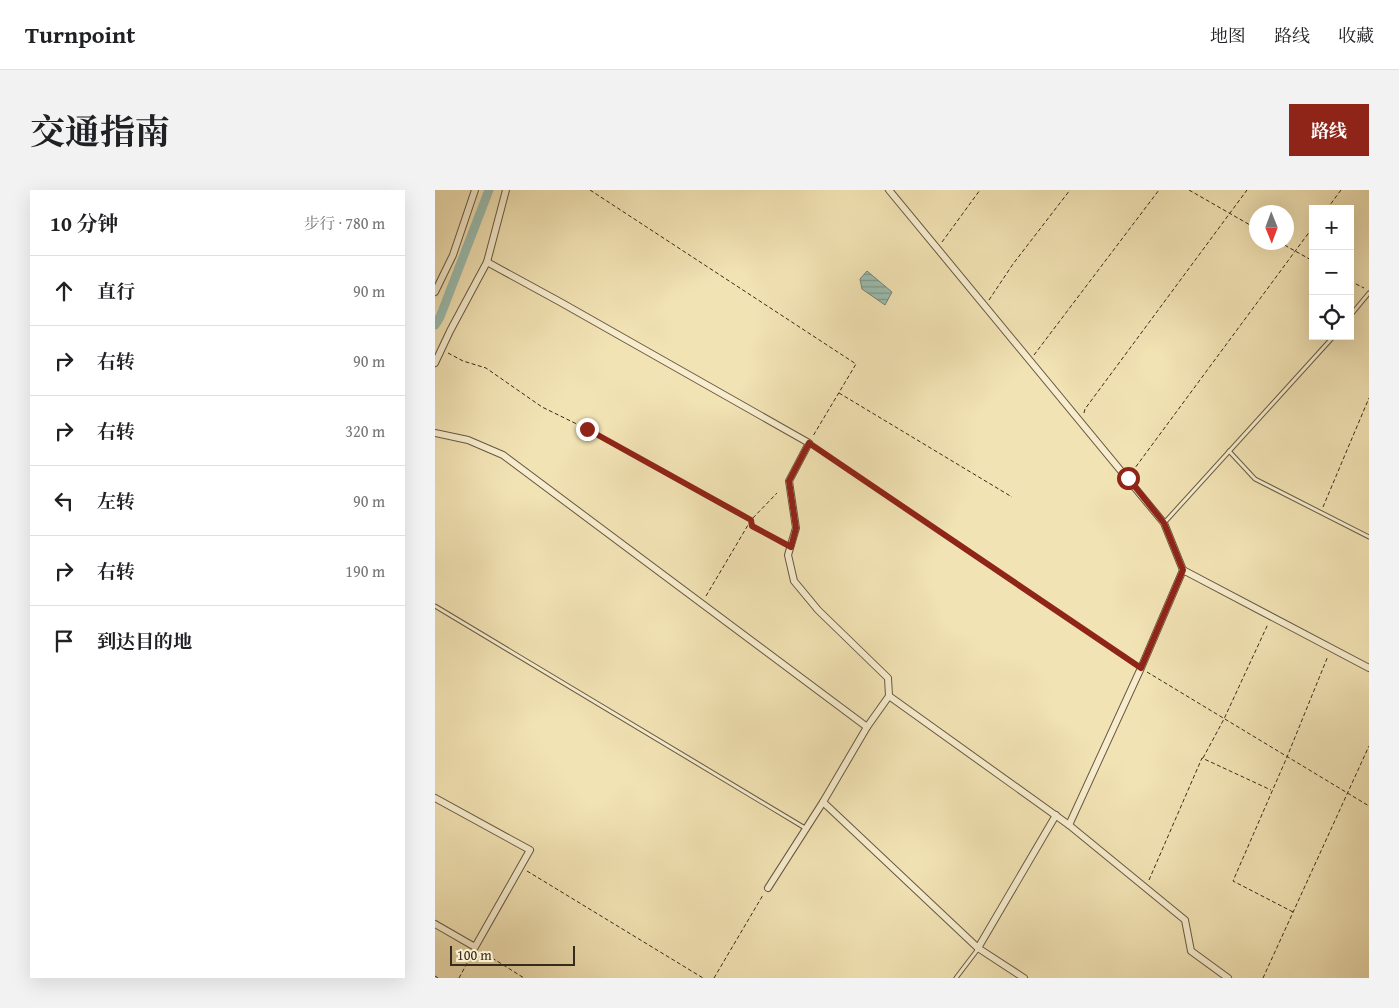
<!DOCTYPE html>
<html lang="zh">
<head>
<meta charset="utf-8">
<style>
	body { margin:0; font-family:"Gentium Book Plus","Noto Serif SC",serif; background:#f2f2f2; color:#202124 }
	.controls { position:absolute; right:15px; top:15px; display:grid; overflow:hidden; border-radius:0px; box-shadow:0 5px 20px #0002 }
	.controls button { width:45px; height:45px; display:grid; place-items:center; padding:0; border:0; border-bottom:1px solid #e0e0e0; background:#fff; color:#202124; font:25px sans-serif }
	.compass { position:absolute; left:814px; top:15px; width:45px; height:45px; border-radius:50%; background:#fff; box-shadow:0 5px 20px #0002; rotate:179deg }
	.scale { position:absolute; left:15px; bottom:12px; width:125px; box-sizing:border-box; padding-left:5px; border:2px solid #372b1b; border-top:0; font-size:14px; line-height:18px; white-space:nowrap; color:#372b1b; -webkit-text-stroke:4px #f7edce; paint-order:stroke }
	.stop { position:absolute; width:15px; height:15px; margin:-11px; border:4px solid #8f2418; border-radius:50%; background:#fff }
	.stop.end { background:#8f2418; border-color:#fff; box-shadow:0 1px 5px #0008 }
	.list { margin:0; padding:0; list-style:none }
	h2 { display:flex; justify-content:space-between; align-items:center; height:65px; margin:0; padding:0 20px; font-size:21px }
	h2 small { font-size:16px; font-weight:400; color:#757577 }
	.list li { display:grid; grid-template-columns:32px 1fr auto; gap:15px; align-items:center; box-sizing:border-box; height:70px; padding:0 20px; border-top:1px solid #e0e0e0 }
	.list b { display:block; font-size:19px; white-space:nowrap }
	.list em { font-size:16px; font-style:normal; color:#757577 }
	.icon { flex:none; width:28px; height:28px; fill:none; stroke:currentColor; stroke-width:2; stroke-linecap:round; stroke-linejoin:round }
	.map { position:relative; flex:none; width:934px; height:788px; overflow:hidden; border-radius:0px }
	header { display:flex; align-items:center; gap:30px; box-sizing:border-box; height:70px; padding:0 25px; background:#fff; border-bottom:1px solid #e0e0e0 }
	header strong { font-size:24px }
	nav { display:flex; gap:28px; margin-inline-start:auto; font-size:18px }
	.intro { display:flex; align-items:center; justify-content:space-between; box-sizing:border-box; height:120px; padding:0 30px }
	h1 { margin:0; font-size:35px }
	.button { padding:12px 22px; border-radius:0px; background:#8f2418; color:#fff; font-size:18px; font-weight:700 }
	main { display:flex; gap:30px; padding:0 30px }
	aside { flex:1; background:#fff; border-radius:0px; box-shadow:0 5px 20px #0002 }
	.map>svg:first-child { display:block }
	.water { fill:url(#water-rules); stroke:#738375 }
	.lines { fill:none; stroke-linecap:round; stroke-linejoin:round }
	.canal { stroke:#9bbeb1; stroke-width:9 }
	.service-casing { stroke:#665941; stroke-width:5 }
	.minor-casing { stroke:#665941; stroke-width:8 }
	.path { stroke:#372b1b; stroke-width:1; stroke-dasharray:4 2.5; stroke-linecap:butt }
	.service { stroke:#f7edce; stroke-width:3 }
	.minor { stroke:#f7edce; stroke-width:6 }
	.route { stroke:#8f2418; stroke-width:6 }
</style>
</head>
<body>
<header>
<strong>Turnpoint</strong>
<nav><a>地图</a><a>路线</a><a>收藏</a></nav>
</header>
<div class="intro"><h1>交通指南</h1><a class="button">路线</a></div>
<main>
<aside>
<h2>10 分钟<small>步行 · 780 m</small></h2>
<ul class="list">
<li><svg class="icon" aria-label="ahead" viewBox="0 0 24 24"><path d="M12 20V5M6 11l6-6 6 6"/></svg><div><b>直行</b></div><em>90 m</em></li>
<li><svg class="icon" aria-label="right" viewBox="0 0 24 24"><path d="M7 20v-9h11M14 6l5 5-5 5"/></svg><div><b>右转</b></div><em>90 m</em></li>
<li><svg class="icon" aria-label="right" viewBox="0 0 24 24"><path d="M7 20v-9h11M14 6l5 5-5 5"/></svg><div><b>右转</b></div><em>320 m</em></li>
<li><svg class="icon" aria-label="left" viewBox="0 0 24 24"><path d="M17 20v-9H6M10 6l-5 5 5 5"/></svg><div><b>左转</b></div><em>90 m</em></li>
<li><svg class="icon" aria-label="right" viewBox="0 0 24 24"><path d="M7 20v-9h11M14 6l5 5-5 5"/></svg><div><b>右转</b></div><em>190 m</em></li>
<li><svg class="icon" aria-label="arrive" viewBox="0 0 24 24"><path d="M6 21V4h12l-3 4 3 4H6"/></svg><div><b>到达目的地</b></div></li>
</ul>
</aside>
<div class="map">
<svg width="934" height="788" viewBox="0 0 934 788">
	<defs>
		<pattern id="water-rules" width="6" height="5" patternUnits="userSpaceOnUse" patternTransform="scale(1.25)"><rect width="6" height="5" fill="#9bbeb1"/><path d="M0 2.5h6" fill="none" stroke="#7f9b8f"/></pattern>
	</defs>
	<rect width="100%" height="100%" fill="#f2e3b4"/>
	<filter id="stains"><feTurbulence type="fractalNoise" baseFrequency=".004" numOctaves="4"/><feColorMatrix values="0 0 0 0 .2 0 0 0 0 .09 0 0 0 0 .02 0 0 0 .5 -.17"/></filter>
	<radialGradient id="worn" r=".72"><stop offset=".6" stop-color="#630" stop-opacity="0"/><stop offset="1" stop-color="#630" stop-opacity=".3"/></radialGradient>
	<polygon class="water" points="432,81 457,102 450,115 427,99 425,89"/>
	<g class="lines">
		<polyline class="canal" points="0,135 5,127 54,0"/>
		<g class="service-casing">
			<g id="service">
				<polyline points="915,126 934,103"/>
				<polyline points="794,261 820,289 934,347"/>
				<polyline points="730,332 899,146"/>
				<polyline points="0,416 370,638"/>
				<polyline points="521,788 543,759"/>
			</g>
		</g>
		<g class="minor-casing">
			<g id="minor">
				<polyline points="454,0 729,333 748,380"/>
				<polyline points="52,72 127,113 374,253 354,291 361,338 353,365 359,391 383,420 453,488 454,506"/>
				<polyline points="0,102 18,65 40,0"/>
				<polyline points="0,173 15,141 52,72 71,0"/>
				<polyline points="0,243 33,250 68,265 432,537 388,612"/>
				<polyline points="432,537 454,506 634,635 750,730 756,761 793,788"/>
				<polyline points="0,608 95,660 40,757 0,734"/>
				<polyline points="634,635 706,478 748,380 934,478"/>
				<polyline points="333,698 388,612 543,758"/>
				<polyline points="589,788 543,758 621,625"/>
			</g>
		</g>
		<g class="path">
			<polyline points="155,0 421,174 378,246"/>
			<polyline points="754,0 822,39"/>
			<polyline points="892,19 906,0"/>
			<polyline points="507,52 545,0"/>
			<polyline points="844,52 878,71"/>
			<polyline points="915,91 929,98"/>
			<polyline points="554,110 578,74 635,0"/>
			<polyline points="13,163 28,171 51,178 107,217 152,239 316,330 317,336 348,353"/>
			<polyline points="599,165 724,0"/>
			<polyline points="404,203 577,307"/>
			<polyline points="649,223 650,219 812,0"/>
			<polyline points="381,258 701,474"/>
			<polyline points="697,282 878,37"/>
			<polyline points="888,317 934,208"/>
			<polyline points="271,406 316,330 342,303"/>
			<polyline points="712,482 934,616"/>
			<polyline points="768,568 789,529 833,434"/>
			<polyline points="92,681 268,788"/>
			<polyline points="714,690 767,568 836,600"/>
			<polyline points="858,722 798,691 852,567 893,466"/>
			<polyline points="46,761 89,788"/>
			<polyline points="0,786 3,788"/>
			<polyline points="24,788 37,764"/>
			<polyline points="279,788 328,705"/>
			<polyline points="828,788 934,556"/>
		</g>
		<use href="#service" class="service"/>
		<use href="#minor" class="minor"/>
	</g>
	<g class="lines">
		<polyline class="route" points="152,239 316,330 317,336 356,357 361,338 354,291 374,253 706,478 748,380 729,333 693,288"/>
	</g>
	<rect width="100%" height="100%" filter="url(#stains)"/>
	<rect width="100%" height="100%" fill="url(#worn)"/>
</svg>
<div class="controls">
<button>+</button>
<button>−</button>
<button><svg class="icon" aria-label="locate" viewBox="0 0 24 24"><circle cx="12" cy="12" r="6"/><path d="M12 2v4M12 18v4M2 12h4M18 12h4"/></svg></button>
</div>
<svg class="compass" viewBox="-18 -18 36 36"><path d="M0-13l5 13h-10z" fill="#e53935"/><path d="M0 13l5-13h-10z" fill="#757577"/></svg>
<div class="scale">100 m</div>
<div class="stop" style="left:693px;top:288px"></div>
<div class="stop end" style="left:152px;top:239px"></div>
</div>
</main>
</body>
</html>
